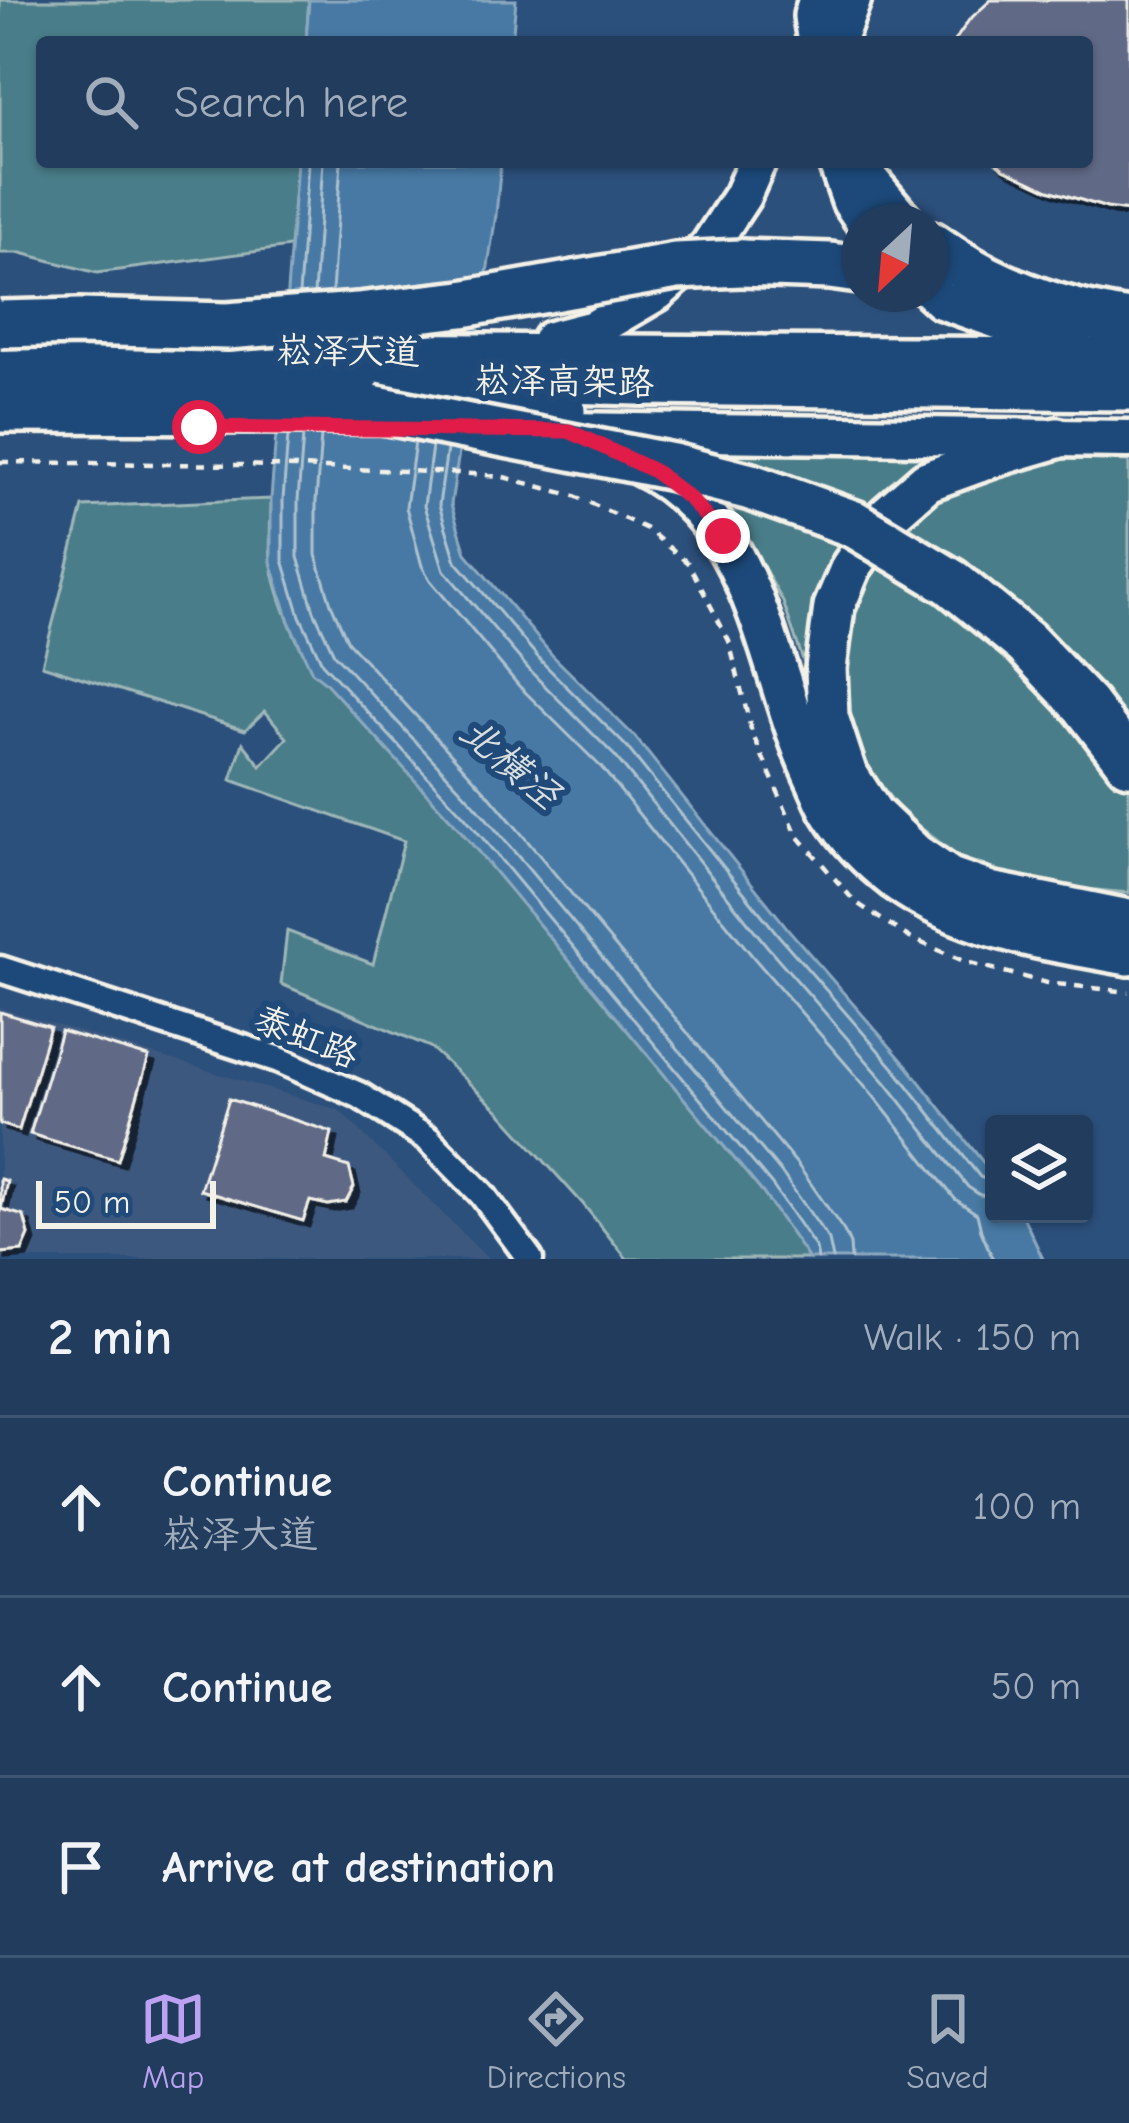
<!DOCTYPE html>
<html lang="en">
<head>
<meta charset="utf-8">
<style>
	body { margin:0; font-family:"Comic Neue","LXGW WenKai TC",sans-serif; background:#2d4766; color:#f1f3f6 }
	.controls { position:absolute; right:36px; bottom:36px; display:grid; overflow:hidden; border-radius:12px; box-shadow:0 3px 9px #0004 }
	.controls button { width:108px; height:108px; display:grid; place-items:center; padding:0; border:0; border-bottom:3px solid #3e5672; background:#213c5d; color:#f1f3f6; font:60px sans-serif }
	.compass { position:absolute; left:841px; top:204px; width:108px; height:108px; border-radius:50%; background:#213c5d; box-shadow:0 3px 9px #0004; rotate:206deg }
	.scale { position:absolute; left:36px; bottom:30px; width:180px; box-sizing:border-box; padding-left:12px; border:6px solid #f4f1e8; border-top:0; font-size:33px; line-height:42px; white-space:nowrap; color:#f4f1e8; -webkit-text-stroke:9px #1f4a7a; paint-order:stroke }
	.stop { position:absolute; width:36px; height:36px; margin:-27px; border:9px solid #e11d48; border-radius:50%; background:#fff }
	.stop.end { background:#e11d48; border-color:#fff; box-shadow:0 3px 12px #0008 }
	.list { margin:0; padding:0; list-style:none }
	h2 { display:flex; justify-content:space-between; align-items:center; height:156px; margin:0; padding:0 48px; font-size:51px }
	h2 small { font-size:39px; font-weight:400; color:#a2adbc }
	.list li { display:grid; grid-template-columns:78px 1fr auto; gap:36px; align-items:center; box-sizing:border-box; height:180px; padding:0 48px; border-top:3px solid #3e5672 }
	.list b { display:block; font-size:45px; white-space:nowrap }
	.list p { margin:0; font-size:39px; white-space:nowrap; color:#a2adbc }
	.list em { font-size:39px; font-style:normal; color:#a2adbc }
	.icon { flex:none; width:66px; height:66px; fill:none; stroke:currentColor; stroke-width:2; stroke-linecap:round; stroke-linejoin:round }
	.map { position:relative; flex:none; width:1129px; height:1259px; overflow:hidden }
	.search { position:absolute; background:#213c5d; box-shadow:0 3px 9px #0004; left:36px; right:36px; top:36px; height:132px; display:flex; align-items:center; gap:30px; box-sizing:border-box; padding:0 42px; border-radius:12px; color:#a2adbc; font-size:45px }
	.sheet { height:696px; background:#213c5d }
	nav { display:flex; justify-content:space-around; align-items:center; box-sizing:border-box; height:168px; border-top:3px solid #3e5672; background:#213c5d; font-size:33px; color:#a2adbc }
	nav a { display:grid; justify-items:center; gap:6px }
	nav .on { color:#bca0f2 }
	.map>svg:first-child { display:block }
	.built { fill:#3c587f }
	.green { fill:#4a7d89; stroke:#9fb7b8; stroke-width:3 }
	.water { fill:#4779a4; stroke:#8ca9bf; stroke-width:3 }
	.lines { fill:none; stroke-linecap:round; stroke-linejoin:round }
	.shore { stroke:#afc1cd; stroke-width:3 }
	.building { fill:#616986; stroke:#f4f1e8; stroke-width:3; filter:url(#shadow) }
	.street-casing { stroke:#f4f1e8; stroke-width:33 }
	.secondary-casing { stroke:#f4f1e8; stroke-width:45 }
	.primary-casing { stroke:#f4f1e8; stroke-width:48 }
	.highway-casing { stroke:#f4f1e8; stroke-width:54 }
	.path { stroke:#f4f1e8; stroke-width:4.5; stroke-dasharray:9 9; stroke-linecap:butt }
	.street { stroke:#1f4a7a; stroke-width:24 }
	.secondary { stroke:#1f4a7a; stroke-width:36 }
	.primary { stroke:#1f4a7a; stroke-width:39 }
	.highway { stroke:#1f4a7a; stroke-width:45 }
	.highway-bridge-casing { stroke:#f4f1e8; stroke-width:54; stroke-linecap:butt }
	.highway-bridge { stroke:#1f4a7a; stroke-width:45 }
	.route { stroke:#e11d48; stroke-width:15 }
	.labels { text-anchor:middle; stroke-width:12; stroke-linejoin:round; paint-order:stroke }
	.street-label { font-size:36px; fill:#f4f1e8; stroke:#1f4a7a }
	.water-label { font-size:39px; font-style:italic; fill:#dadfde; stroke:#1f4a7a }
</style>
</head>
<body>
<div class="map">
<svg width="1129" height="1259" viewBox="0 0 1129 1259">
	<defs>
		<filter id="shadow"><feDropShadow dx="6" dy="6" stdDeviation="0" flood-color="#0009"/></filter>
	</defs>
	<rect width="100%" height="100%" fill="#2c507c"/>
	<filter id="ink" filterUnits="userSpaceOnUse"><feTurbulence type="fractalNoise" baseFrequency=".00833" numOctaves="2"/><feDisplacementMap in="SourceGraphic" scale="24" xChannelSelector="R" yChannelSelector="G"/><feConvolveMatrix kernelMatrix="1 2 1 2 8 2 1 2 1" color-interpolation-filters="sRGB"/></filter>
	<g filter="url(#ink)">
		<polygon class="built" points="0,1008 339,1110 488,1259 0,1259"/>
		<g class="green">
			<polygon points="0,0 309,0 306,42 42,42 42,162 297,162 290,247 97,273 21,253 0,253"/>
			<polygon points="696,446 1129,461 1129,893 1042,885 978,872 903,814 813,699 804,663 783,602"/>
			<path d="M271,499c0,19 -2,40 0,59 3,31 30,105 54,124l131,143 307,368 46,66h-182l-44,-55 -83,-92 -70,-65 -149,-63 6,-53 86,33 31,-123 -173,-61 12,-37 18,23 26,-28 -22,-27 -20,19 -203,-65 41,-158z"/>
		</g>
		<g class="water">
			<polygon points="309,0 516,0 512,42 306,42"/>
			<polygon points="297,162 501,162 496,215 451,504 466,553 552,655 635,737 788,929 907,1066 994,1176 994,1214 1022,1214 1043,1259 809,1259 763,1193 456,825 325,682 312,672 289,621 271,562 271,499"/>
		</g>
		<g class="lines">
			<g class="shore">
				<polyline points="332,292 341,162"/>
				<polyline points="314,294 323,162"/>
				<polyline points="299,295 308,162"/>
				<polyline points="288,436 283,499 283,560 300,616 322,663 465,817 772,1185 816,1248 818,1259"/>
				<polyline points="303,436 298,500 298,557 314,611 334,654 477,807 784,1176 829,1240 833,1259"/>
				<polyline points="321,436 316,501 316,555 331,604 348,642 490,796 797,1164 844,1231 850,1244 851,1259"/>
				<polyline points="415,442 406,507 422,566 430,580 519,686 602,768 754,958 872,1094 955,1199 977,1214 981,1231 993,1259"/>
				<polyline points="432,446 424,506 444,570 532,673 615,756 767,946 886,1083 968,1187 980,1195 994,1197"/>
				<polyline points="447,449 439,505 456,561 543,663 626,746 779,936 898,1073 980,1177 994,1182"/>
			</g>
		</g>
		<g class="building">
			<polygon points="991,0 1129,0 1129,211 1107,208 1049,190 1004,169 995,162 1087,162 1087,42 954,42 969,20"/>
			<polygon points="0,1012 50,1027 19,1130 0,1124"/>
			<polygon points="61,1031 149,1057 118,1160 30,1134"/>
			<polygon points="229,1099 332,1132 326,1160 349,1167 354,1187 346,1202 328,1205 310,1201 303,1221 200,1190"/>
			<polygon points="0,1179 7,1181 1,1209 24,1216 29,1235 22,1251 0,1253"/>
		</g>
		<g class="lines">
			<g class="street-casing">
				<polyline id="street" points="0,969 277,1059 359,1095 428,1139 482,1194 530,1259"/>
			</g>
			<g class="secondary-casing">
				<g id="secondary">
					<polyline points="836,42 852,0"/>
					<polyline points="837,162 851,202 865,222"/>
					<polyline points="931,291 941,300 1075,347"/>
					<polyline points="551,340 594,329 657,292 708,248 742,196 757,162"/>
					<polyline points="196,346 403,352 1129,357"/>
					<polyline points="563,431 1129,439"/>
				</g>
			</g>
			<g class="primary-casing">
				<g id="primary">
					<polyline points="1057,438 993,457 927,481 887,516 851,567 834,607 826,668 828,717 846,772 873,814 915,854 950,878 990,892 1129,920"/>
					<path d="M639,464c123,58 126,209 178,317 5,11 9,23 16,33 15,24 40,48 63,66 67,49 154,61 233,75"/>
				</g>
			</g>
			<g class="highway-casing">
				<g id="highway">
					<polyline points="821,42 817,16 822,0"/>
					<polyline points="853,162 856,171 899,222"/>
					<path d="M931,245c59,43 126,67 198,78"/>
					<polyline points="741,263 830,266 859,270"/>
					<polyline points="0,365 640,382 1129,387"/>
					<polyline points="0,409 562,411"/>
					<polyline points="1085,705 1129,762"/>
				</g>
			</g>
			<polyline class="path" points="0,462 243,465 458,473 500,476 575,496 647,529 689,564 729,641 752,733 797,835 855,902 910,938 966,962 1047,983 1129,992"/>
			<use href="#street" class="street"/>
			<use href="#secondary" class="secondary"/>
			<use href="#primary" class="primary"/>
			<use href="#highway" class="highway"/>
			<g class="highway-bridge-casing">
				<g id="highway-bridge">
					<polyline points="0,324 79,322 227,326 358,316 462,304 676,266 741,263"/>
					<polyline points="372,408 673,467 751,487 854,524 951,582 1026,643 1085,705"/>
				</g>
			</g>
			<use href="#highway-bridge" class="highway-bridge"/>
		</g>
	</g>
	<g class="lines" filter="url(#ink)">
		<polyline class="route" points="199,427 569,431 654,471 690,499 723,536"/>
	</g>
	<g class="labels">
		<g class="street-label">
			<text transform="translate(348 350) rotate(1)" y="13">崧泽大道</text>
			<text transform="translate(564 380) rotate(1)" y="13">崧泽高架路</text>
			<text transform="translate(307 1036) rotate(22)" y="13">泰虹路</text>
		</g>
		<g class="water-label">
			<text transform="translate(511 762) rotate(40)" y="14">北横泾</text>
		</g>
	</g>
</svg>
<div class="controls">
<button><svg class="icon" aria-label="layers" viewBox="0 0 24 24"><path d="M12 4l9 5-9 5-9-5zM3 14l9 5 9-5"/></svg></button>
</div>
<svg class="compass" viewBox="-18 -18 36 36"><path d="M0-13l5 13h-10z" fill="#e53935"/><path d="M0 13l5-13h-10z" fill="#a2adbc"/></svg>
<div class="scale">50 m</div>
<div class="stop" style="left:199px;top:427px"></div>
<div class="stop end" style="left:723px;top:536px"></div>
<div class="search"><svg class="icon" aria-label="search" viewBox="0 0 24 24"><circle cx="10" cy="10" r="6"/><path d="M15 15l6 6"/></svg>Search here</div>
</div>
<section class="sheet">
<h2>2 min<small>Walk · 150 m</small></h2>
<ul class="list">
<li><svg class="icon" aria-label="ahead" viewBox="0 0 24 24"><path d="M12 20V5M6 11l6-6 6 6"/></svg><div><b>Continue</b><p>崧泽大道</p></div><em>100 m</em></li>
<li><svg class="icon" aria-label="ahead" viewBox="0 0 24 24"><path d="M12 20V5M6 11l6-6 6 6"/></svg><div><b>Continue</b></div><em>50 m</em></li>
<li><svg class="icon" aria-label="arrive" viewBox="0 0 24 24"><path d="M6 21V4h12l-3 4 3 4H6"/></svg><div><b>Arrive at destination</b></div></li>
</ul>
</section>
<nav>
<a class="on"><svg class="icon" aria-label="map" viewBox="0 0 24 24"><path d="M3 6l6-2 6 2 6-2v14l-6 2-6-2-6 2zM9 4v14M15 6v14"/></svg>Map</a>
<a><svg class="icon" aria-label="directions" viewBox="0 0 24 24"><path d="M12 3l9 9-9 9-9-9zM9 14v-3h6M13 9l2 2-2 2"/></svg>Directions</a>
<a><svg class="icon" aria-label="saved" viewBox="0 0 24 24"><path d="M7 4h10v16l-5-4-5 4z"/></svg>Saved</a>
</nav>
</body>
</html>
